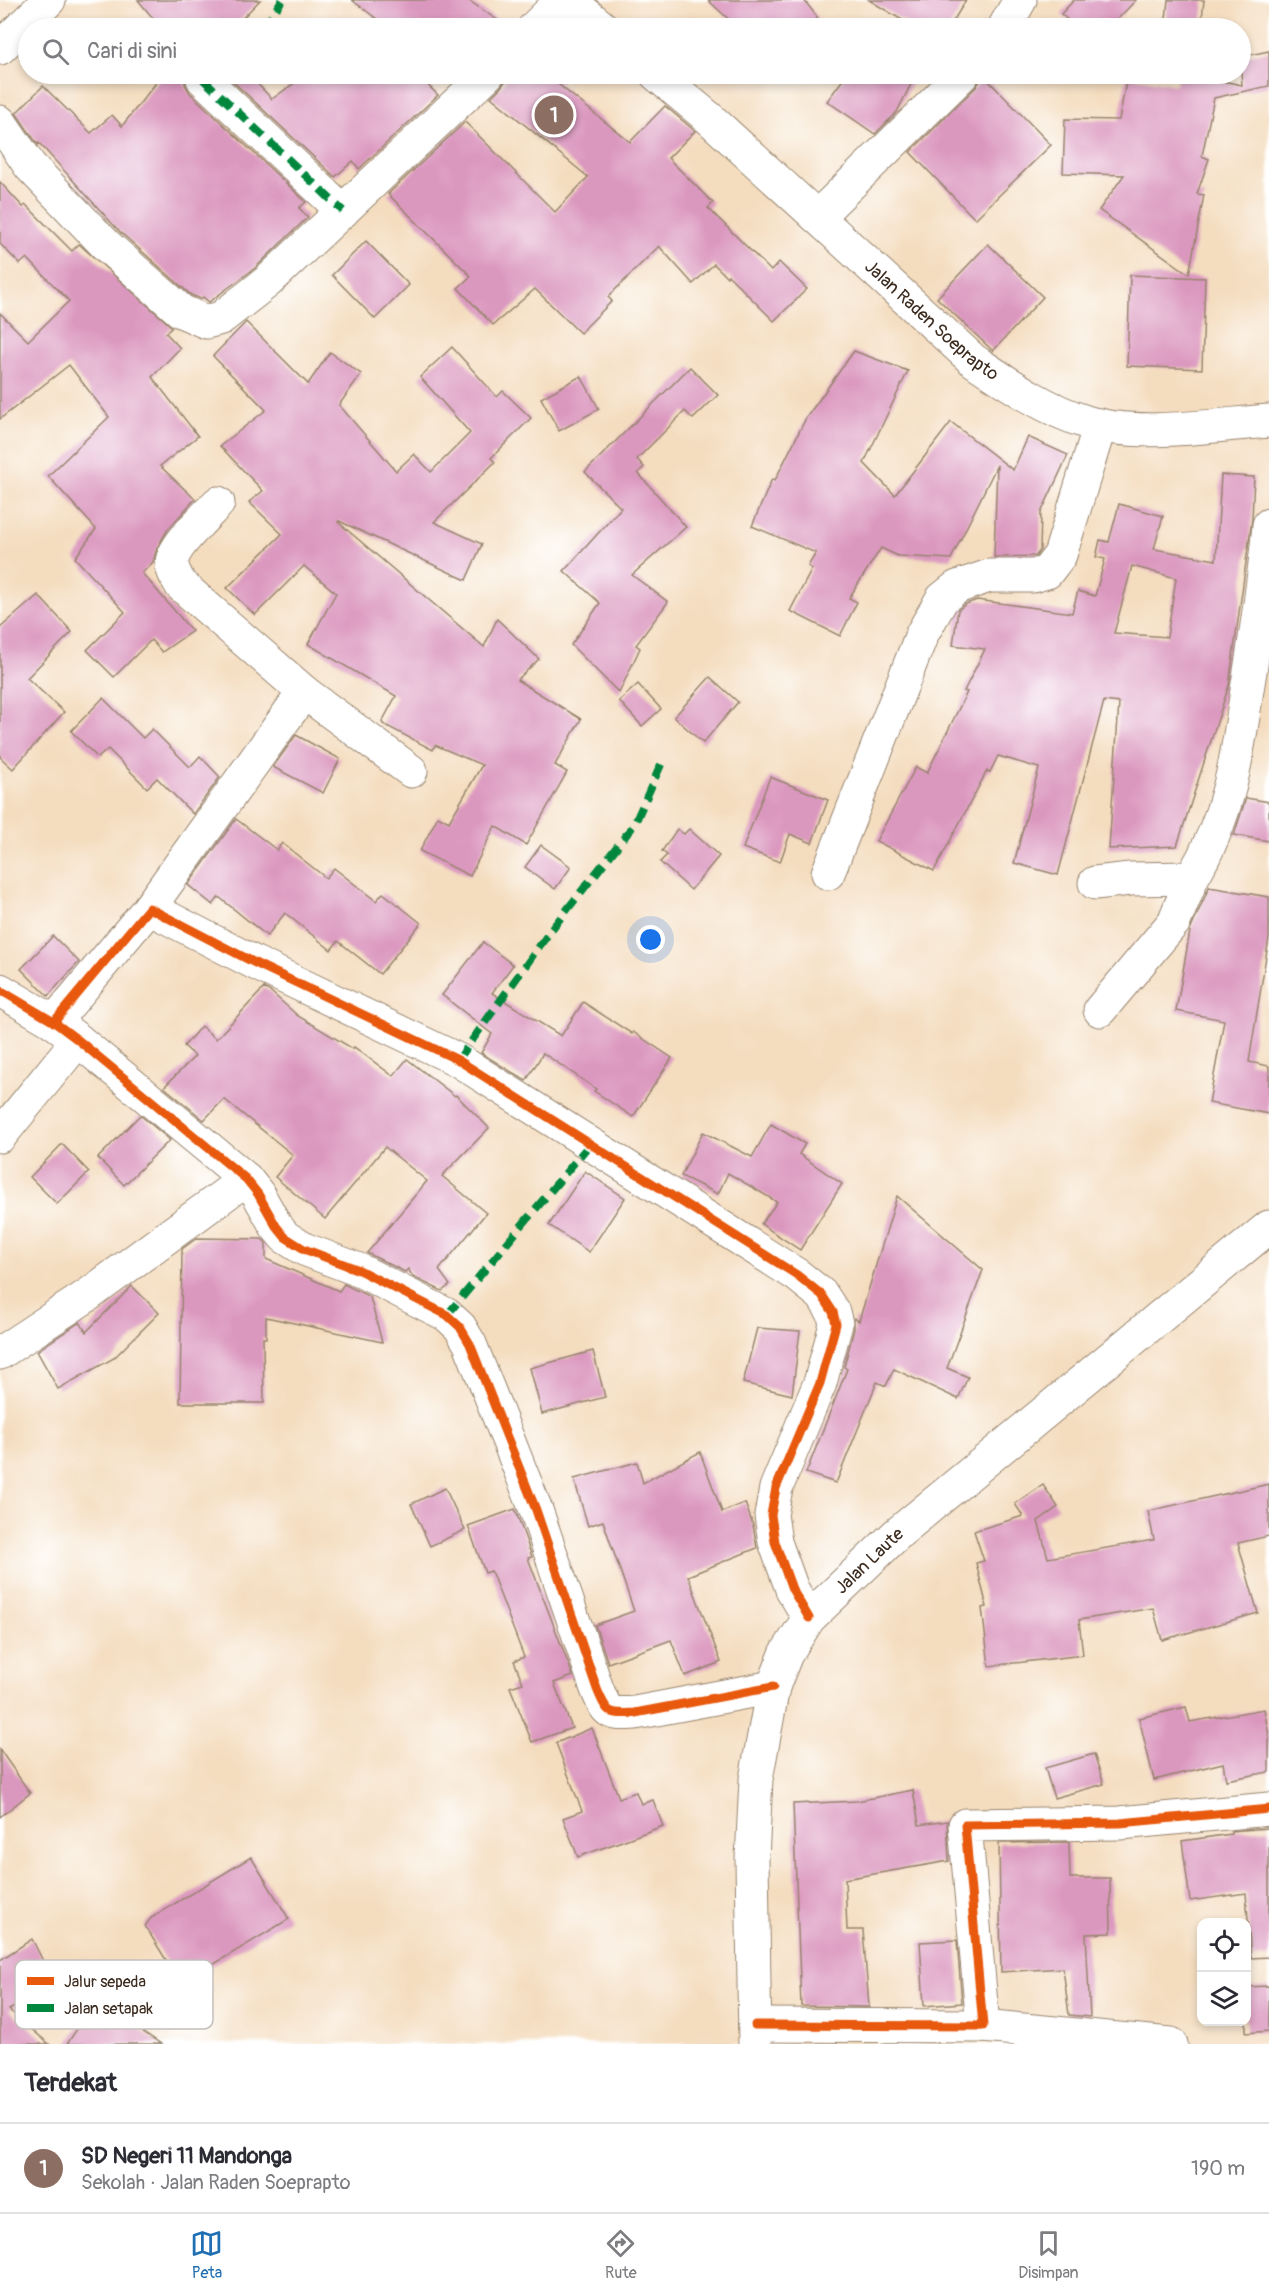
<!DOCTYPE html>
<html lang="id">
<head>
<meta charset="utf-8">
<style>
	body { margin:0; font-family:Pangolin,sans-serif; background:#f2f2f3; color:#2b2b33 }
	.controls { position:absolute; right:18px; bottom:18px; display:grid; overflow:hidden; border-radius:12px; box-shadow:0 3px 9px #0003 }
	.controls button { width:54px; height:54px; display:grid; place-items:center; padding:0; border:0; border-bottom:2px solid #e1e1e2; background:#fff; color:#2b2b33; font:30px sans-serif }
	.you { position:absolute; left:651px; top:940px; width:21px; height:21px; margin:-15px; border:4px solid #fff; border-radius:50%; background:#1a73e8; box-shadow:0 0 0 9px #1a73e833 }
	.badge { display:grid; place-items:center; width:39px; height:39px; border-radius:50%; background:#1f6fb2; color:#fff; font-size:20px; font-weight:700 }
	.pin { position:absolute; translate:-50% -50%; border:3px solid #fff; box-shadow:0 2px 6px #0006 }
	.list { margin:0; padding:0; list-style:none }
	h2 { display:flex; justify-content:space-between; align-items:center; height:78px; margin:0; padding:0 24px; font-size:26px }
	h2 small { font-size:20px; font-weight:400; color:#7c7c81 }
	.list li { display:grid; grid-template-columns:39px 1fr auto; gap:18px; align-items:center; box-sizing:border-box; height:90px; padding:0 24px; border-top:2px solid #e1e1e2 }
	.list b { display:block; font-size:22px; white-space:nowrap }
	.list p { margin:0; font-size:20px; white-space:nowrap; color:#7c7c81 }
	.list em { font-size:20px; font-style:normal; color:#7c7c81 }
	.icon { flex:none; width:33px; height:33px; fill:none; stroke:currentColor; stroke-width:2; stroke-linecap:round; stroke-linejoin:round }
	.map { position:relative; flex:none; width:1269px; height:2044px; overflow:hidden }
	.search { position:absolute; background:#fff; box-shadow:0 3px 9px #0003; left:18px; right:18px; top:18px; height:66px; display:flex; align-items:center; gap:15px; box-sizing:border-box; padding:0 21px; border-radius:33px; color:#7c7c81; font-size:22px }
	.sheet { height:168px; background:#fff }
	nav { display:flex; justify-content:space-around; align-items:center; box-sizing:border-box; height:84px; border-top:2px solid #e1e1e2; background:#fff; font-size:16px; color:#7c7c81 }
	nav a { display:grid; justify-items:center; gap:3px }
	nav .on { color:#1f6fb2 }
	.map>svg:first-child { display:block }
	.building { fill:#db98bf; fill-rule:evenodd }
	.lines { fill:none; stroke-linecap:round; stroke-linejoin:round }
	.minor-casing { stroke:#98846e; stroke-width:35 }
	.tertiary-casing { stroke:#98846e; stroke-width:35 }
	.trunk-casing { stroke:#98846e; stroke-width:35 }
	.minor { stroke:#fff; stroke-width:33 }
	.tertiary { stroke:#fff; stroke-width:33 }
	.trunk { stroke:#fff; stroke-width:33 }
	.quiet { stroke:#00873e; stroke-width:8; stroke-dasharray:15 8; stroke-linecap:butt }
	.cycleway-casing { stroke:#fff; stroke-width:13 }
	.cycleway { stroke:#e8590c; stroke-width:9 }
	.labels { text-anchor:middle; stroke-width:5; stroke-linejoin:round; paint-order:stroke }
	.street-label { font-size:18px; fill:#3b2a1e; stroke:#fff }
	.key { fill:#fff; stroke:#c4bfbc; stroke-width:1.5 }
	.key-label { font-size:16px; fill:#3b2a1e }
</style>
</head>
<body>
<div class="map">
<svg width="1269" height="2044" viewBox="0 0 1269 2044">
	<rect width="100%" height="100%" fill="#fff"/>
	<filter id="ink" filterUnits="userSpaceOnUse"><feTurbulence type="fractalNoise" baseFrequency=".0167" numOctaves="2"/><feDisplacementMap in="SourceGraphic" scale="12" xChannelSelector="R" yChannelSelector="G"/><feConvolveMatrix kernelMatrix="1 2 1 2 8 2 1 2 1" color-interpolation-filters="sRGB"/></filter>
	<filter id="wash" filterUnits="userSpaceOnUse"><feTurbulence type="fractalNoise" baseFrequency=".008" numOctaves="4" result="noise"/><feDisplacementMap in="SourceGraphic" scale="24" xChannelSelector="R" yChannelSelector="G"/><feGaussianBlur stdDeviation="1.35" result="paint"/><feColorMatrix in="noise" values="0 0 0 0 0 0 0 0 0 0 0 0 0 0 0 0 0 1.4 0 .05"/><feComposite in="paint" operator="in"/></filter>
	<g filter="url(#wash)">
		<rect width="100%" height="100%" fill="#f4ddbf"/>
		<g id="blocks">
			<g class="building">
				<polygon points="138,0 260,0 233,28 161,28"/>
				<polygon points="352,0 468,0 509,28 389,28"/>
				<polygon points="708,0 804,0 818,18 805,28 738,28"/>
				<polygon points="869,0 966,0 949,28 915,28"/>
				<polygon points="1074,0 1136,0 1109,28 1077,28 1061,14"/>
				<polygon points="1168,0 1204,0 1201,28 1165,28"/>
				<polygon points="1269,51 1269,86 1214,98 1202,156 1209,159 1197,194 1204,195 1189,274 1099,210 1124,175 1063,173 1065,119 1119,120 1127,76 1176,85 1178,74 1188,74 1242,85 1240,57"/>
				<polygon points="163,74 185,74 185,84 190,93 306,202 299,208 308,217 255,268 209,302 203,297 201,299 191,295 119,231 39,143 38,145 16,113 43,86 91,133 112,115 122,126"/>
				<polygon points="225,74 248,74 272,99 307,74 416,74 438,95 359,169 353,161 335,177"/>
				<polygon points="506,74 568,74 558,84 630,142 665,106 695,131 668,158 713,203 708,208 771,271 779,262 807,289 774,321 728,275 727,277 714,264 693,284 659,246 608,297 612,301 580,333 535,289 493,325 458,288 471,276 388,194 465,122 555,212 588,177 491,97 501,87 506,80"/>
				<polygon points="847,74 916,74 897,112 875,134 827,101"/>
				<polygon points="983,75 1051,145 975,219 910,152 976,87"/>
				<polygon points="0,182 23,207 26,205 72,251 79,244 172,327 166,333 180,348 152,377 198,436 160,466 195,499 168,529 157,548 153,562 142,573 192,631 162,652 151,640 114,677 87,650 125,612 75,558 96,529 48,476 109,417 69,365 0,419 0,313 28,341 69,301 27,258 20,264 0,244"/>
				<polygon points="366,241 409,285 375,319 332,275"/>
				<polygon points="988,244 1043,297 993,351 937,298"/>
				<polygon points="1130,275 1205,278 1202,369 1127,366"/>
				<polygon points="246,322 308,384 330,352 361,374 339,405 396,471 414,454 431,472 470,433 420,377 452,347 497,397 503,391 531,418 491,458 495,462 434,522 482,544 466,580 339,521 338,522 484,647 497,619 539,659 517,680 581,719 555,765 567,772 526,845 495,826 470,876 420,851 438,816 449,822 482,765 435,745 433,750 383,724 382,722 396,696 308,644 336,593 304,566 255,615 227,588 282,534 249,502 263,491 220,446 266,410 213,356"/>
				<polygon points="854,351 908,371 864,463 895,495 951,422 1013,470 1028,437 1068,455 1041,513 1040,550 1036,556 994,557 997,465 951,559 898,556 881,548 849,598 857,602 840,636 790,611 812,569 808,566 816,553 752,526 772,479 775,480 806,418"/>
				<polygon points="690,367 718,395 693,419 685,411 637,459 644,467 638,473 686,527 632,575 668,602 636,645 640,648 619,693 571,645 600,603 564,571 621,508 585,472"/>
				<polygon points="581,376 599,409 559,431 541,398"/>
				<path d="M1221,475l33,2 -2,42 -23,166 -52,161 -68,3 10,-146 -15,-2 -46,174 -44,-12 25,-95 -41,-12 -8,16 -3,-1 -53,100 -58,-30 40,-74 11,6 40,-81 -3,-1 21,-42 -32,-4 5,-35 8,-6 11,-4 95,13 6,-22 17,5 10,-37 -9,-2 4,-17 9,2 10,-38 44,12 -9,33 62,11zM1132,566l44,12 -9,59 -53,-4z"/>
				<polygon points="38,595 72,632 27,678 64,712 13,769 0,757 0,628"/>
				<polygon points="710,677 738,702 703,743 674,717"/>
				<polygon points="638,684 661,709 642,726 619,701"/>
				<polygon points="103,698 143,738 152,729 190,767 200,756 220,777 193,814 157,778 147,788 108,749 98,758 71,731"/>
				<polygon points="296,735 340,759 323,793 273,767"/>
				<polygon points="770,777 828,800 812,843 790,834 780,862 743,848"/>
				<polygon points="1246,798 1269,802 1269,841 1234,835"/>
				<polygon points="236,819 277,850 282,843 326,878 334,868 376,901 383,893 421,923 380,974 338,941 331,950 285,913 267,936 219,897 213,905 188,885"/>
				<polygon points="677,829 684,834 689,829 719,856 691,890 660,862 667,855 662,851"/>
				<polygon points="541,845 571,867 555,889 525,867"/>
				<polygon points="1209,887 1269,897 1269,938 1249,1062 1269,1066 1269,1114 1209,1103 1224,1020 1176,1011 1190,931"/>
				<polygon points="53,936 79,962 48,996 21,969"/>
				<polygon points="483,942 513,965 492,993 561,1036 583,1002 632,1034 633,1032 672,1058 633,1117 594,1091 596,1089 543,1053 526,1081 481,1053 492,1034 442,995"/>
				<polygon points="264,988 271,992 298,1016 353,1049 354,1047 393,1076 407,1059 455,1096 456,1095 489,1128 442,1176 486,1213 439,1270 450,1285 442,1291 413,1277 408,1269 405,1272 367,1253 427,1181 385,1147 325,1219 275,1177 293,1155 224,1099 204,1120 164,1087 195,1056 184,1046 201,1026 216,1039"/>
				<polygon points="140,1115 170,1140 124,1185 98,1158"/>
				<polygon points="771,1124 805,1144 799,1154 842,1184 800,1250 761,1224 777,1202 728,1173 718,1194 681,1176 703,1132 752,1157"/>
				<polygon points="62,1144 89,1172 57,1204 30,1177"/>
				<polygon points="585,1171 625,1198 589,1252 549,1225"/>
				<polygon points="897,1196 983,1270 947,1368 968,1377 958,1399 894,1369 886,1386 877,1382 836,1483 806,1473 847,1369 844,1367 854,1329 854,1318 859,1321"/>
				<polygon points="197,1238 262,1239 266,1243 266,1259 339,1291 344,1284 370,1297 382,1342 266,1317 266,1338 263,1338 264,1403 180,1403 182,1249"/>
				<polygon points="132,1286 159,1313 114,1358 58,1389 37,1351 80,1322 86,1332"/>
				<polygon points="757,1328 800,1331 792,1395 743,1383"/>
				<polygon points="593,1351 605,1397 542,1414 530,1368"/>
				<polygon points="700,1452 722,1512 745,1503 753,1525 757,1548 688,1576 721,1662 685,1676 671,1640 608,1663 595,1625 634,1611 603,1521 588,1526 574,1479 637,1462 643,1483"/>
				<polygon points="1269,1484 1269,1536 1238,1543 1258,1613 1162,1640 1153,1608 1079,1620 1083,1655 989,1666 982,1608 987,1607 976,1563 984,1561 974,1531 1023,1516 1015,1504 1043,1485 1058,1507 1038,1521 1048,1558 1154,1540 1148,1511"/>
				<polygon points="445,1488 465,1530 430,1546 411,1504"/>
				<polygon points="515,1509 532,1557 528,1558 573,1676 554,1683 572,1728 532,1742 510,1687 523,1683 514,1661 524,1657 491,1571 485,1573 468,1526"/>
				<polygon points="1186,1707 1190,1722 1264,1709 1269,1736 1269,1772 1226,1780 1223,1763 1154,1780 1139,1718"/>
				<polygon points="592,1728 619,1798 636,1792 641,1804 653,1800 663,1826 578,1857 563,1818 582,1811 556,1743"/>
				<polygon points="0,1750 30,1793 0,1817"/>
				<polygon points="1094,1754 1104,1784 1054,1798 1045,1768"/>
				<polygon points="913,1790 919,1825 947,1821 949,1861 845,1879 847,1930 863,1930 869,2007 801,2006 793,1804 857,1801"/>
				<polygon points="1269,1828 1269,1957 1251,1958 1246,1893 1190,1901 1182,1841 1231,1834 1231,1831"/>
				<polygon points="1069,1842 1070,1878 1110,1878 1111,1933 1086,1934 1090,2017 1069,2015 1063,1968 1001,1972 999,1843"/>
				<polygon points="251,1857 289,1919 181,1984 145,1926 151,1918"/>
				<polygon points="32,1939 55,1985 9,2010 49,2044 0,2044 0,1960"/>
				<polygon points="957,1940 962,2003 924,2006 920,1942"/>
				<polygon points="1269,1986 1269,2031 1246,2033 1246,1987"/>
				<polygon points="96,2000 161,2044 67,2044"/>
			</g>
		</g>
	</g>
	<g filter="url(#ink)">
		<use href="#blocks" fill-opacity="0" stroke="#98846e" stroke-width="1.5"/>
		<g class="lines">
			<g class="minor-casing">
				<g id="minor">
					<polyline points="534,28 562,0"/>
					<polyline points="1004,28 1020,0"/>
					<polyline points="203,79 343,211"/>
					<polyline points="0,122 30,166 106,245 181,311 206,322 221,318 267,282 488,74"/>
					<polyline points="817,217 963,74"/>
					<path d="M218,503c-11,12 -46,44 -46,60 0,8 5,15 9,22l123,107 107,79"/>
					<polyline points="828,873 922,634 942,599 957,587 989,576 1033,576 1047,572 1060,555 1100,425"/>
					<path d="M1095,883l35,-4 62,-1c37,-62 45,-119 55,-188 9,-55 17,-109 22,-165"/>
					<polyline points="149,908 304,692"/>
					<path d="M0,990l54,32 24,18 168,139 12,15 18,32 9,11 19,12 55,21 88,45 13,12 10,17 66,166 61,179c10,24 11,26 38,24l138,-26"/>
					<polyline points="1100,1010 1174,922 1192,878"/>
					<polyline points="54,1022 149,908 257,964 458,1060 797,1275 822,1295 833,1312 836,1324 820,1383 776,1488 771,1515 775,1542 792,1589 809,1618"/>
					<polyline points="0,1136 78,1040"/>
					<polyline points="0,1353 88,1295 246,1179"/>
					<polyline points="755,2025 983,2026 965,1825 1120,1823 1269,1809"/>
					<polyline points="983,2026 1171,2044"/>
				</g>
			</g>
			<g class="tertiary-casing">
				<g id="tertiary">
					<polyline points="0,48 49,0"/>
					<path id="s1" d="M755,2044l-3,-185 4,-80 17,-92 13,-33 23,-36 88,-84 372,-307"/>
				</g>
			</g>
			<g class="trunk-casing">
				<g id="trunk">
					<polyline points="569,0 603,28"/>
					<path id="s2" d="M656,74l53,44 264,242c36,24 72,49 113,62 52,16 128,3 183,-1"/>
				</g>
			</g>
			<use href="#minor" class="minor"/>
			<use href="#tertiary" class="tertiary"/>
			<use href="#trunk" class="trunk"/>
			<g class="quiet">
				<polyline points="264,28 282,0"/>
				<polyline points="203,79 343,211"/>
				<polyline points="458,1060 551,930 634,825 664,758"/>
				<polyline points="447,1315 589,1145"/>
			</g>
			<g class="cycleway-casing">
				<g id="cycleway">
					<path d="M0,990l54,32 24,18 168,139 12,15 18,32 9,11 19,12 55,21 88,45 13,12 10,17 66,166 61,179c10,24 11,26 38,24l138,-26"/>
					<polyline points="54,1022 149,908 257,964 458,1060 797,1275 822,1295 833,1312 836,1324 820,1383 776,1488 771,1515 775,1542 792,1589 809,1618"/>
					<polyline points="755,2025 983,2026 965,1825 1120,1823 1269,1809"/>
				</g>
			</g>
			<use href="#cycleway" class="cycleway"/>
		</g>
	</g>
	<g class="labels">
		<g class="street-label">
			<text dy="6" stroke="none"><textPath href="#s2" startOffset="370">Jalan Raden Soeprapto</textPath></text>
			<text dy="6" stroke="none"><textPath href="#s1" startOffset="520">Jalan Laute</textPath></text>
		</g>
	</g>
	<rect x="15" y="1960" width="198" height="69" rx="9" class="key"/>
	<rect x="27" y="1977" width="27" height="8" fill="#e8590c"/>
	<rect x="27" y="2004" width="27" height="8" fill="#00873e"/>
	<g class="key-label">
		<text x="64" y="1987">Jalur sepeda</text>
		<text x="64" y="2014">Jalan setapak</text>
	</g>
</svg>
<div class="controls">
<button><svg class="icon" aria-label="locate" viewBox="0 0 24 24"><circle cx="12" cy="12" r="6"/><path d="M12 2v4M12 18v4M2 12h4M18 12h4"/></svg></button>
<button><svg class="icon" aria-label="layers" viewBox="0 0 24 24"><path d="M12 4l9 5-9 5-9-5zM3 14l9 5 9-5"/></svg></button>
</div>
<div class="you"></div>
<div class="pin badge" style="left:554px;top:115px;background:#8d6e63">1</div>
<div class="search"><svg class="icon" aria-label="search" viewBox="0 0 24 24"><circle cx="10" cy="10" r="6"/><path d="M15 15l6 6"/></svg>Cari di sini</div>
</div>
<section class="sheet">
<h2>Terdekat<small></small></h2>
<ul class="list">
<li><span class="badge" style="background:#8d6e63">1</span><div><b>SD Negeri 11 Mandonga</b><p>Sekolah · Jalan Raden Soeprapto</p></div><em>190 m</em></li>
</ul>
</section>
<nav>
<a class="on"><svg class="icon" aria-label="map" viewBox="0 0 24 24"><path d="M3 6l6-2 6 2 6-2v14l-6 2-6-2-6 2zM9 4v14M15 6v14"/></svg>Peta</a>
<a><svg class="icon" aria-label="directions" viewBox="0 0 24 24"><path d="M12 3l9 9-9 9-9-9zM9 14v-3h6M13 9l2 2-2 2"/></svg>Rute</a>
<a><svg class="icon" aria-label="saved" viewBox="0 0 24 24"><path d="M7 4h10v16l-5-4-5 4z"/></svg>Disimpan</a>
</nav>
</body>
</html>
